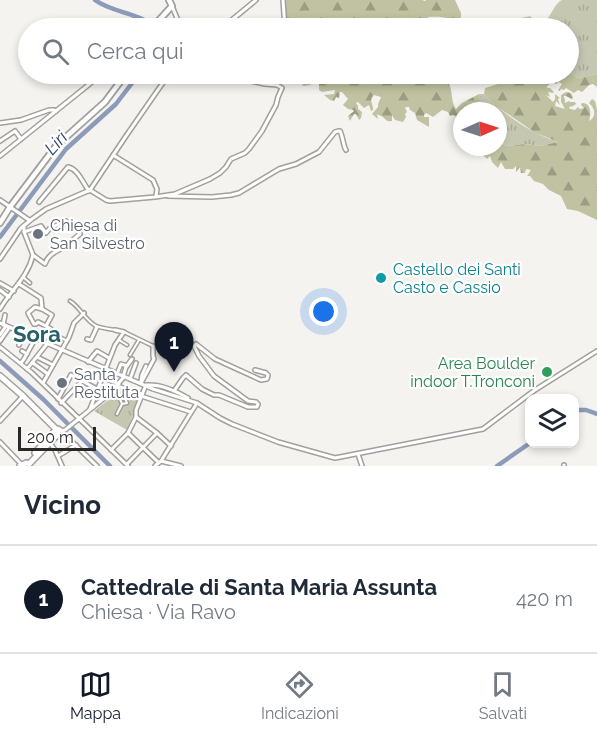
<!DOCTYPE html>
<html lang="it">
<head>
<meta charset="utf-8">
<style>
	body { margin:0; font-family:Raleway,sans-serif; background:#f2f2f3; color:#1f2937 }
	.controls { position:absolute; right:18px; bottom:18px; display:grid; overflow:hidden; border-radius:12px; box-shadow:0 3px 9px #0003 }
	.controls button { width:54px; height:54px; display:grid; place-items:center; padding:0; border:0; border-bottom:2px solid #e0e1e3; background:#fff; color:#1f2937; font:30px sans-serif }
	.compass { position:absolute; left:453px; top:102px; width:54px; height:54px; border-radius:50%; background:#fff; box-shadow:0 3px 9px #0003; rotate:87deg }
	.scale { position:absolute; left:18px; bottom:15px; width:78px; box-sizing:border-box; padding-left:6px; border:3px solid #292827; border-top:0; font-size:16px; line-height:21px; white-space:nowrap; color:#292827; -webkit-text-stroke:4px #fff; paint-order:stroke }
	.you { position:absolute; left:324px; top:312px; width:21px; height:21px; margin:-15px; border:4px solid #fff; border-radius:50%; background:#1a73e8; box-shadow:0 0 0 9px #1a73e833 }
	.badge { display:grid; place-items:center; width:39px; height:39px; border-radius:50%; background:#111827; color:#fff; font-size:20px; font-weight:700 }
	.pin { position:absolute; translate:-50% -50px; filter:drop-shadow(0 2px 3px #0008) }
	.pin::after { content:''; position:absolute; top:32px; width:21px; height:18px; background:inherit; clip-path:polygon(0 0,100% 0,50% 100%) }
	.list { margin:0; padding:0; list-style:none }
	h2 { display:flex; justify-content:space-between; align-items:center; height:78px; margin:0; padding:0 24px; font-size:26px }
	h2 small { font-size:20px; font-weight:400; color:#747a83 }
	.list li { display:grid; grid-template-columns:39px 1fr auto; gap:18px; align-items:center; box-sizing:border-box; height:108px; padding:0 24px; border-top:2px solid #e0e1e3 }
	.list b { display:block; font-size:22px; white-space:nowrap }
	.list p { margin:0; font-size:20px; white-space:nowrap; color:#747a83 }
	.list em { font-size:20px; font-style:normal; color:#747a83 }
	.icon { flex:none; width:33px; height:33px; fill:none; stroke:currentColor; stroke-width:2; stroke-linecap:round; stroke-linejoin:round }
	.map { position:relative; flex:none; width:597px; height:466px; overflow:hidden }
	.search { position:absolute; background:#fff; box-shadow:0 3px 9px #0003; left:18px; right:18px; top:18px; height:66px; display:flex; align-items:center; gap:15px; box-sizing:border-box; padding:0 21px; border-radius:33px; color:#747a83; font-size:22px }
	.sheet { height:186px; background:#fff }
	nav { display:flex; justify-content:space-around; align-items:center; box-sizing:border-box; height:84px; border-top:2px solid #e0e1e3; background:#fff; font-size:16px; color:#747a83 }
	nav a { display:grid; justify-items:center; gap:3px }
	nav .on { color:#111827 }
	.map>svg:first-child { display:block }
	.grass { fill:url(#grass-tufts) }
	.forest { fill:url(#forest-firs) }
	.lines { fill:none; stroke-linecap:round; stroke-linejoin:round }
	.river { stroke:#8c9cb8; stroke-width:4.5 }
	.pedestrian-tunnel { stroke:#cccac7; stroke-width:2; stroke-dasharray:2 1; stroke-linecap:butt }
	.pedestrian-casing { stroke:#a1a09c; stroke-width:5 }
	.minor-casing { stroke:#a1a09c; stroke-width:6 }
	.tertiary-casing { stroke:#a1a09c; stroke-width:8 }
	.secondary-casing { stroke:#a1a09c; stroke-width:8 }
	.pedestrian { stroke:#fff; stroke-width:2 }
	.minor { stroke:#fff; stroke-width:3 }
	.tertiary { stroke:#fff; stroke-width:4.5 }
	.secondary { stroke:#fff; stroke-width:5 }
	.worship-dot { fill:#6b7280; stroke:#fff; stroke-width:2 }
	.culture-dot { fill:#0f9aa8; stroke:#fff; stroke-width:2 }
	.leisure-dot { fill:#2e9e5b; stroke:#fff; stroke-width:2 }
	.labels { text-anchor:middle; stroke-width:4.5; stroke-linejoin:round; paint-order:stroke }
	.worship-label { font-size:16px; fill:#5b616d; stroke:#fff; text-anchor:start }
	.culture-label { font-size:16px; fill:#0d838f; stroke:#fff; text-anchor:start }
	.leisure-label { font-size:16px; fill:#27864d; stroke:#fff; text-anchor:end }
	.water-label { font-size:18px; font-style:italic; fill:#314670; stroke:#fff }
	.district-label { font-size:22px; font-weight:bold; fill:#276068; stroke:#fff }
</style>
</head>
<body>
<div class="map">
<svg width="597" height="466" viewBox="0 0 597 466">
	<defs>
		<pattern id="grass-tufts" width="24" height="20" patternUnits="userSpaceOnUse" patternTransform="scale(1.5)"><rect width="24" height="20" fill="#c5c7b1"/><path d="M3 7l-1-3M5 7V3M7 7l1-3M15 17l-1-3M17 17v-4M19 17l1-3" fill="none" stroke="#a9ab98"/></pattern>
		<pattern id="forest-firs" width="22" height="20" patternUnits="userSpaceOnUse" patternTransform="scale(1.5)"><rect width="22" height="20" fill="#c0c2a1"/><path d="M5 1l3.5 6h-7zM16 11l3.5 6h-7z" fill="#9c9e83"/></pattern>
	</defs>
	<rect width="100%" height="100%" fill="#f5f3ef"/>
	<g class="grass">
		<path d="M562,0h35v74l-19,4 -9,-6 -1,-44h-61l9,-9 14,-3 3,3v4l2,3h5l1,-3c11,-4 11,-18 21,-23z"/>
		<path d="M479,94h5c20,20 48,41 75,48l-18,4 -16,-2 -18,2 -8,-3 -1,-10 3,-15 -3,-2v-5l-19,-1 1,-10z"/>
		<polygon points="122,389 139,395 140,398 127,430 94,411"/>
	</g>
	<g class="forest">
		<path d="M285,0h137l3,1 1,-1h29l6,13v14c-8,-10 -21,-11 -33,-10l1,11h-142z"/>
		<path d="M569,72l9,6 19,-4v13l-4,-3 -4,1 -7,7 -4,-2 -4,3 -8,-5 -2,2 -3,-1 -1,2h-1l-1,-1 4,-6 -3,-2 -3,2 -4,-3 -5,5v2h3l3,3 1,2 -6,-1 2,5 -4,-2 7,7 2,-3v-5l5,4 -2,1 2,6 -4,-4 -1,5 10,3 -4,-7v-7l5,-3 5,1 2,4 -1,2 -6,-3h-2l1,7 4,-2 1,1h5l1,2 -3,2 -4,1 1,2 5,1 3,-3 2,2 4,-1 -3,-3 1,-2c10,0 9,12 7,18 8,-4 6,-13 0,-18l3,-4 3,2 2,9v110l-19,-9 -11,-2 -6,-13 -12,-6 -6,-6 -9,-3 -4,-5h-3l4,-6 -5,-1 -1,4h-4l-1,-6 -4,5v-6l-3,3h-8l-4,-7 -3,6 -6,-6 -2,-6 -3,3c-4,-5 -11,-6 -14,-12h25v-5l9,4 18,-2 16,2 17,-4 -24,-10 -39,-27 -11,-11 1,-6 26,-8 3,-5 15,9 25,-8 14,-2z"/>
		<path d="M312,74h119l-1,7 2,2 13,-4c10,9 4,19 11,30l6,-6 17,-9 1,6 -1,10 3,1h-20v10l-4,-7 -1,3 -4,-2 -3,1 -2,-4 -6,-2 -9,7 -7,-4 -2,2v2h5v10l-12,-7 -2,-7 -5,-3 -1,-3h-3l-1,1 2,4 -2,2 1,3 -3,5 -8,-2 -3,-5v6c-5,1 -5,0 -9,-4 -1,-1 -5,-2 -6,-3l1,5 -6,-5 6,-7v-3l3,-7 -7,-2c-6,5 0,10 -1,15l-2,1 -2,-6 -5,3 -6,-6 -2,1 2,3v3l4,3 -1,6 -2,2 -3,-6h-2l-4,7 -2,-5 6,-5 -1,-1 -5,-1 -5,-4 5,-6 -6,-7h-2l-1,6 -3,-1 -2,4 -4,-1 -6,-5 10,-1 1,-4 -13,2 -3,-2v-13l-9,8 -6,1 -2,-1 3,-4 -2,-3z"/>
	</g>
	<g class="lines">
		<g class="river">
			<path d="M95,0c17,13 47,13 60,28"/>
			<polyline points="0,237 66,149 116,104 139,74"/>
			<polyline points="0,361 43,399 110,466"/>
			<polyline points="574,410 586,410 597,414"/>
			<polyline points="497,466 530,443"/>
		</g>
		<polyline class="pedestrian-tunnel" points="35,330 36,328"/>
		<g class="pedestrian-casing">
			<g id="pedestrian">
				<polyline points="23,277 30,283"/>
				<path d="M70,301c10,6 15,19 26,25 5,2 13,3 19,4"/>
				<polyline points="124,332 153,346"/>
				<polyline points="54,334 67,341"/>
				<polyline points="119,340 127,345"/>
				<polyline points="130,355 139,340"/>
				<polyline points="122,404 127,403 125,398 129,390"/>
				<polyline points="117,414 122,404 120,399 125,398"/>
			</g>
		</g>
		<g class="minor-casing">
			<g id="minor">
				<polyline points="283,0 285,28"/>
				<polyline points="172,6 181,28"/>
				<polyline points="222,28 256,0"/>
				<polyline points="218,74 265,84 277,85 281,74"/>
				<polyline points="0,123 21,120 49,110 54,110 56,111"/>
				<polyline points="0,141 15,131 21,139"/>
				<polyline points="113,155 153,180 157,189 156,196"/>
				<polyline points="0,156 102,74"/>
				<polyline points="90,190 106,200 110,201 155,197 175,194 210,179 220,173 226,167 231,159 245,153 249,149 262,131 276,105 278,97 282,88 277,85"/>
				<polyline points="90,190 126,136 169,74"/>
				<path d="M168,196l44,1 19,-2 8,-2 40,-24 17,-5 23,-12 16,-20 3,-1h2c3,6 3,14 6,19"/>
				<polyline points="0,200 29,220"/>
				<path d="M39,202l29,-35c11,3 14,15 21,24"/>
				<polyline points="24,226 24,232 33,255"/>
				<path d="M24,232l17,-6 5,7 4,-5 16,-7 4,9 6,-3 4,7c-5,4 -11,9 -16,13 -8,5 -16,7 -19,17l-12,-9"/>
				<polyline points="0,259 21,228 32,219 46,209 90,190"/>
				<polyline points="0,283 14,291"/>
				<polyline points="19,284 41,298 42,309 52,315 46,326 51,329 53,333 47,344 27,369"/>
				<polyline points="0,290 9,297"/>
				<path d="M0,309c11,-19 28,-32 33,-54"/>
				<polyline points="42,309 35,307 28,313 34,324 36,324 38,322 46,326"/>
				<polyline points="0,323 153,389 197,403 220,418 232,424 278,442 335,458 483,429 535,390 597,351"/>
				<polyline points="3,325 5,315"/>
				<polyline points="0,335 6,326"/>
				<polyline points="87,339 91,340 97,327"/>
				<polyline points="0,341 9,328"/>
				<polyline points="19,345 23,334"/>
				<polyline points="0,347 31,372 128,466"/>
				<polyline points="22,351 27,354"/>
				<polyline points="37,357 53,365"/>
				<polyline points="88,362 97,351 109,358"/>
				<polyline points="21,363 24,359 35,339"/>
				<polyline points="33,363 48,374"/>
				<polyline points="117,374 121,364 127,366"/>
				<polyline points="71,375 108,395"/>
				<polyline points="102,377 119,384"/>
				<polyline points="123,377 126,367 132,359"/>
				<polyline points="130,379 136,363"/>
				<polyline points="141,381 142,375 146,366"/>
				<polyline points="43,383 69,337 74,323 84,313"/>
				<polyline points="141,383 154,359 153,356 153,346"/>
				<path d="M147,385c14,-1 29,6 41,13"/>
				<polyline points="117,386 142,394"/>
				<polyline points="174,391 183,378 186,375 202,389 214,395 219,395 248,407 257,407 258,404 256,402 248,401 214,376 199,356 194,346 196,344 215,359 261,380 267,379 268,375 266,373 255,370"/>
				<polyline points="141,396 191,412"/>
				<polyline points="58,399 71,375"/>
				<polyline points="61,403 82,381"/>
				<polyline points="90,409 115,345 124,332 115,330"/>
				<polyline points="136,417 157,433 171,446"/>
				<polyline points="0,421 23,396"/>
				<polyline points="61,431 65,430 108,395 124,377"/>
				<polyline points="61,433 64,434 97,466"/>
				<polyline points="128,433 158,462"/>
				<polyline points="0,442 22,465"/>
				<polyline points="50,443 55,450 62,466"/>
				<polyline points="111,450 128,433 136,417 136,410 146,385"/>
				<polyline points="358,454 362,466"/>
				<polyline points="58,456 76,445"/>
				<polyline points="161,461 181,466"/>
				<polyline points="127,464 157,433"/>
				<polyline points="155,466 161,461 197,403"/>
				<polyline points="564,466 564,465"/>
			</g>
		</g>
		<g class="tertiary-casing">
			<g id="tertiary">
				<polyline points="152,28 172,6 169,0"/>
				<polyline points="0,223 10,207 56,146 105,102 126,74"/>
			</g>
		</g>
		<g class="secondary-casing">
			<g id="secondary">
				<polyline points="0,376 23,396 56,429"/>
				<polyline points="35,453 54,432"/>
				<polyline points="29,464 57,435 60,434 61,431 58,429 55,431 55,434 57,435"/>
				<polyline points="20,466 26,463"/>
			</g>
		</g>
		<use href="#pedestrian" class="pedestrian"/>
		<use href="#minor" class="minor"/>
		<use href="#tertiary" class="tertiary"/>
		<use href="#secondary" class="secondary"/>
	</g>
	<g class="worship-dot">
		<circle cx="38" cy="234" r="6"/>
		<circle cx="62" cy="383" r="6"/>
	</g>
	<circle class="culture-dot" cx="381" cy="278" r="6"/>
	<circle class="leisure-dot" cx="547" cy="372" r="6"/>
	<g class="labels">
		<g class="worship-label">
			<text x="50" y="231">Chiesa di<tspan x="50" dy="18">San Silvestro</tspan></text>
			<text x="74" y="380">Santa<tspan x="74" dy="18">Restituta</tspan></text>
		</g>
		<g class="culture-label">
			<text x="393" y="275">Castello dei Santi<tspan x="393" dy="18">Casto e Cassio</tspan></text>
		</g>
		<g class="leisure-label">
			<text x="535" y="369">Area Boulder<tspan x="535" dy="18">indoor T.Tronconi</tspan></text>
		</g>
		<g class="water-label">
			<text transform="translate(56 143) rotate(-48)" y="6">Liri</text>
		</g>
		<g class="district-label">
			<text x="37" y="342">Sora</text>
		</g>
	</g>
</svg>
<div class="controls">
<button><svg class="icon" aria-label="layers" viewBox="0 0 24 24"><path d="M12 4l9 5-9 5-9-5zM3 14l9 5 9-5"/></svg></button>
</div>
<svg class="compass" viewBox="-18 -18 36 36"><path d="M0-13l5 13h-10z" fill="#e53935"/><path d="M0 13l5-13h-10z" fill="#747a83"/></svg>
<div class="scale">200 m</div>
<div class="you"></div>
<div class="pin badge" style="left:174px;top:372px">1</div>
<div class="search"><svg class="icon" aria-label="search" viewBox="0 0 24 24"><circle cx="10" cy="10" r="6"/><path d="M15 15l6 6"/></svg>Cerca qui</div>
</div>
<section class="sheet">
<h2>Vicino<small></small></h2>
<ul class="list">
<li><span class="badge">1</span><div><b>Cattedrale di Santa Maria Assunta</b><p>Chiesa · Via Ravo</p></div><em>420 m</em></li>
</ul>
</section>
<nav>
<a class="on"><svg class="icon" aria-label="map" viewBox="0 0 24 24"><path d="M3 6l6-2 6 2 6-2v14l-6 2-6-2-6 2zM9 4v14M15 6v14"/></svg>Mappa</a>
<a><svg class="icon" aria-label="directions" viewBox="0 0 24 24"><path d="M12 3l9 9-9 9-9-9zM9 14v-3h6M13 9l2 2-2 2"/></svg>Indicazioni</a>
<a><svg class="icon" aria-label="saved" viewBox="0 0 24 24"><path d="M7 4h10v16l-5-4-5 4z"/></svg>Salvati</a>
</nav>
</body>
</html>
